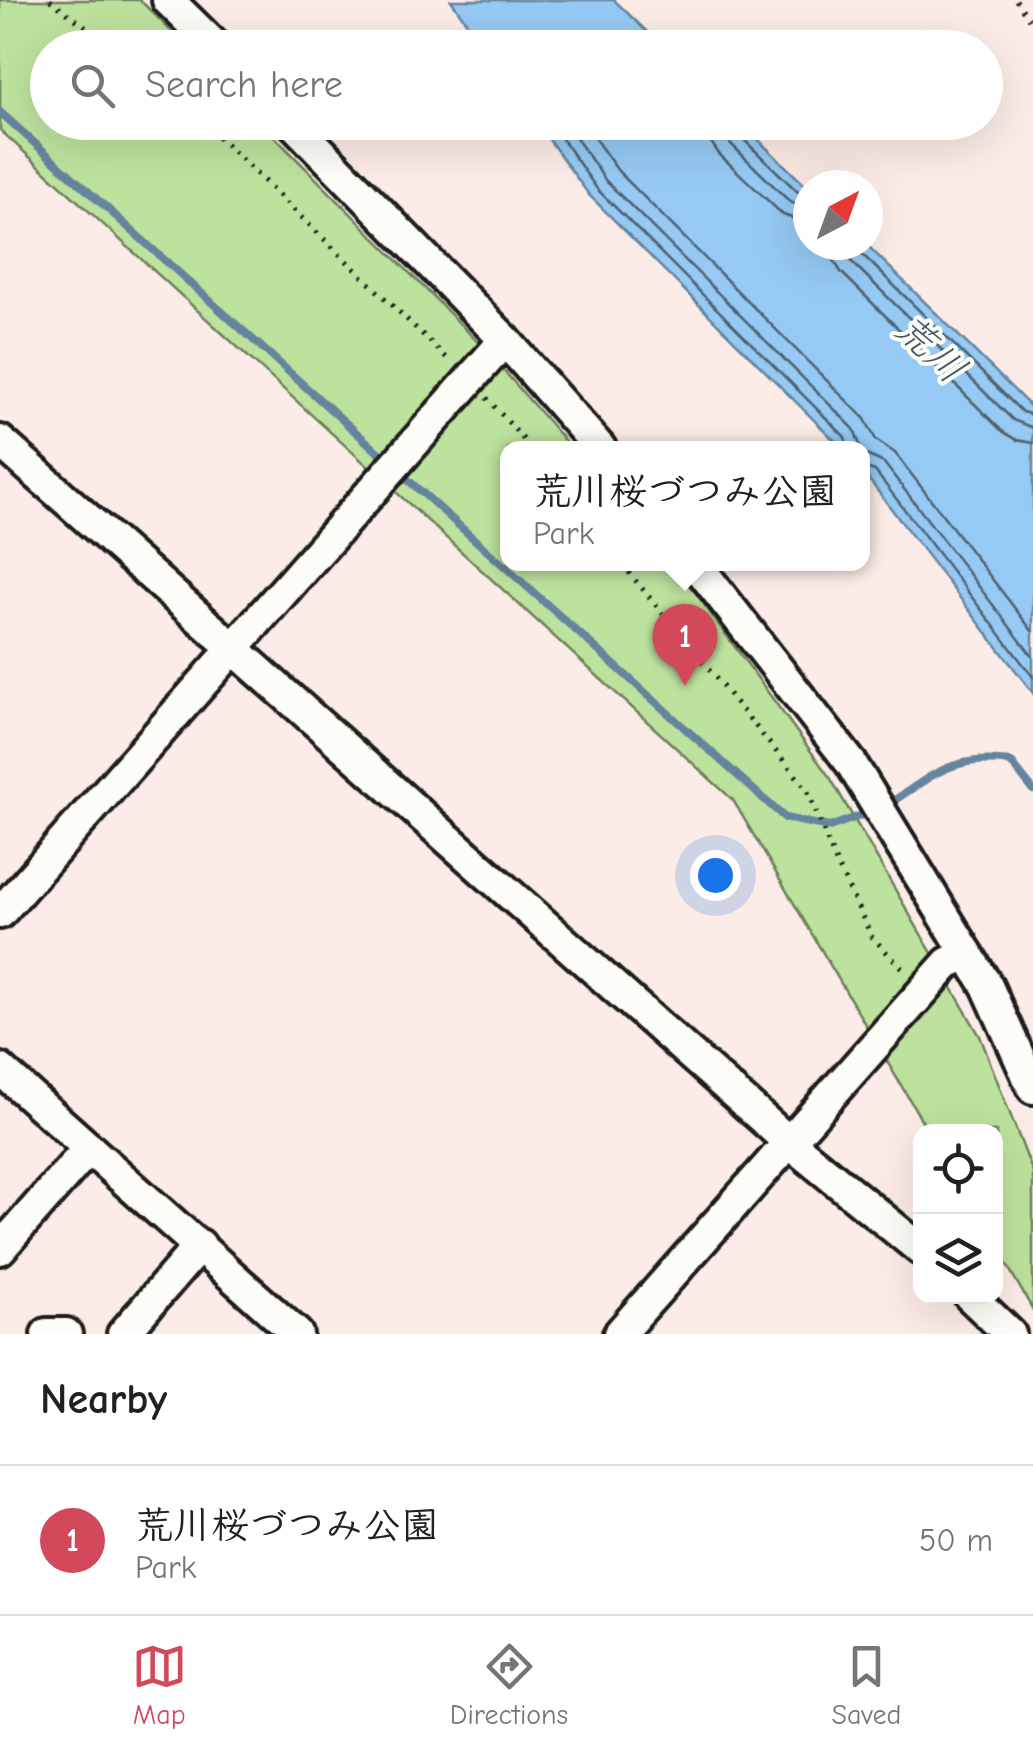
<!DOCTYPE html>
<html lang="en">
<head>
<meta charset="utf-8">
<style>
	body { margin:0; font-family:"Comic Neue","Klee One",sans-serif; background:#f2f2f2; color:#202124 }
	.controls { position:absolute; right:30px; bottom:30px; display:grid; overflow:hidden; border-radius:20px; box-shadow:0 10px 40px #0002 }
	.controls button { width:90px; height:90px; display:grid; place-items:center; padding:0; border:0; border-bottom:2px solid #e0e0e0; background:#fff; color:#202124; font:50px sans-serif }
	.compass { position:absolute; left:793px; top:170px; width:90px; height:90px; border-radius:50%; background:#fff; box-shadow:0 10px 40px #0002; rotate:41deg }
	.you { position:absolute; left:715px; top:875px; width:35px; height:35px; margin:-25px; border:8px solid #fff; border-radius:50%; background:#1a73e8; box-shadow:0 0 0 15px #1a73e833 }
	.badge { display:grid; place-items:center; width:65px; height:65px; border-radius:50%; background:#d1495b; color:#fff; font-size:32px; font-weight:700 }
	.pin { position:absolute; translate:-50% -82px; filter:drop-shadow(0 2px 5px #0008) }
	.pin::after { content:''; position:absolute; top:52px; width:35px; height:30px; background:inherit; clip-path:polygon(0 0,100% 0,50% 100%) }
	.popup { position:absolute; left:500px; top:441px; width:370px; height:130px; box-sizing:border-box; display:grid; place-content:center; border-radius:20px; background:#fff; filter:drop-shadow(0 2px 8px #0005); font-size:32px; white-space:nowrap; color:#757577 }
	.popup b { font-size:38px; color:#202124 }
	.popup::after { content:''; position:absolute; left:50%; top:100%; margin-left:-20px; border:20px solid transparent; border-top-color:#fff }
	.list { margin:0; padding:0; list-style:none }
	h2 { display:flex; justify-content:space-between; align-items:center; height:130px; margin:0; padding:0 40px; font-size:42px }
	h2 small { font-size:32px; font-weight:400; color:#757577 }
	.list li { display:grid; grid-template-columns:65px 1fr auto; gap:30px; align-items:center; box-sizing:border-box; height:150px; padding:0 40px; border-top:2px solid #e0e0e0 }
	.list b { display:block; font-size:38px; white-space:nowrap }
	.list p { margin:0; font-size:32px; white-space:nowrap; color:#757577 }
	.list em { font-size:32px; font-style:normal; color:#757577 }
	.icon { flex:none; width:55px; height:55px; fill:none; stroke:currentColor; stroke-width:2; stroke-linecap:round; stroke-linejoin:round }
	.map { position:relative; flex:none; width:1033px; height:1334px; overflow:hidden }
	.search { position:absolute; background:#fff; box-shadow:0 10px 40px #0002; left:30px; right:30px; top:30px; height:110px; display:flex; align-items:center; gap:25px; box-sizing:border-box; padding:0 35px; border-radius:55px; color:#757577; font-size:38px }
	.sheet { height:280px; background:#fff }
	nav { display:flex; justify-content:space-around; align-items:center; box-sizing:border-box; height:140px; border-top:2px solid #e0e0e0; background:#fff; font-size:28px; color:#757577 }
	nav a { display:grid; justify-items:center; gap:5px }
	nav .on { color:#d1495b }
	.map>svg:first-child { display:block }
	.green { fill:#bde29d; stroke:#6c7f5c; stroke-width:2.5 }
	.water { fill:#96caf4; stroke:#65849e; stroke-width:2.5 }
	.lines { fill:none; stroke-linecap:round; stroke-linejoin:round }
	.shore { stroke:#4d6272; stroke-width:2.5 }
	.stream { stroke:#65849e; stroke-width:8 }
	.minor-casing { stroke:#1c1c1c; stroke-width:38 }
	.path { stroke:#1c1c1c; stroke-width:5; stroke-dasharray:2.5 8; stroke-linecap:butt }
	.minor { stroke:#fdfcf7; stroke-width:30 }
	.labels { text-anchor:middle; stroke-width:8; stroke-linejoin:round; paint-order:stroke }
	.water-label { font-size:40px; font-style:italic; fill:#475968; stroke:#fdfcf7 }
</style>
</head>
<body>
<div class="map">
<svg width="1033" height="1334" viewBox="0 0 1033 1334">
	<rect width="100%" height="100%" fill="#fcece7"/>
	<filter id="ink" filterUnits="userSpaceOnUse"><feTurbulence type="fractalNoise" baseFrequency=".01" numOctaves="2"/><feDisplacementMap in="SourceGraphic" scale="20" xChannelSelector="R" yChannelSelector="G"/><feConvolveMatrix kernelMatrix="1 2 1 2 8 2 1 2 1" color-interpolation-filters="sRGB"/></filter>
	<g filter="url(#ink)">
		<polygon class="green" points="0,0 140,0 187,47 48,48 48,122 261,123 484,348 571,448 508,448 508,564 670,564 695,592 831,779 980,1036 1033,1173 1033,1310 996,1246 996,1132 928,1131 733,800 0,130"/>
		<g class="water">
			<polygon points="451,0 614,0 663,47 484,47"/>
			<polygon points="537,123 741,123 808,188 808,245 867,245 1033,409 1033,693 863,472 862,448 842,448 589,195"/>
		</g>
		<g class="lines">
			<g class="shore">
				<polyline points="550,122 597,189 845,437 848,448"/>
				<polyline points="565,122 606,181 854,429 861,448"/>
				<polyline points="583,122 618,171 865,419 876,440 895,453 1033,632"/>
				<polyline points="707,122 709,139 719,154 783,215 808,223"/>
				<polyline points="722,122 723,134 730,143 790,202 808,208"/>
				<polyline points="735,122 738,134 798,192 808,195"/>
				<polyline points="831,245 833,259 841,272 1002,431 1017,440 1033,443"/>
				<polyline points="846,245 852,262 1013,420 1033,428"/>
				<polyline points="858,245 862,254 1022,412 1033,415"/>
				<polyline points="862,453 884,463 1033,657"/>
				<polyline points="862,467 875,471 1033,677"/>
			</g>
			<g class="stream">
				<polyline points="0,112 387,460"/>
				<polyline points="397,470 785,818 829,827 871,812"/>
				<path d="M884,807c48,-30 65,-53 127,-45l22,28"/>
			</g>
			<g class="minor-casing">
				<g id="minor">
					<polyline points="168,0 217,48"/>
					<polyline points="292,122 505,340 600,448"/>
					<polyline points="0,441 790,1143 920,1249"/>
					<polyline points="696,564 851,763 987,986 1033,1088"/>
					<polyline points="0,913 505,340"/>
					<polyline points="0,1069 297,1334"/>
					<polyline points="0,1249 89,1148"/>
					<polyline points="970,1296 1010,1334"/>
					<polyline points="47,1334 66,1334"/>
					<polyline points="123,1334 200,1245"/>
					<polyline points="619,1334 948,963 967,953"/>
				</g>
			</g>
			<g class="path">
				<polyline points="50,0 114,48"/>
				<polyline points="1016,0 1029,19"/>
				<polyline points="203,122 451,362"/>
				<polyline points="487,398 531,448"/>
				<polyline points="622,564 807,789 834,858 872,937 905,971"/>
			</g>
			<use href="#minor" class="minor"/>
		</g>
	</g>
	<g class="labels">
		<g class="water-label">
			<text transform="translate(931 348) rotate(43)" y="14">荒川</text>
		</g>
	</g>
</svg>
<div class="controls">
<button><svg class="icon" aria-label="locate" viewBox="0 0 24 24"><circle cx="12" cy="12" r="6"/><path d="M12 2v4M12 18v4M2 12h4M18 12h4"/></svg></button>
<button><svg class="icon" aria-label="layers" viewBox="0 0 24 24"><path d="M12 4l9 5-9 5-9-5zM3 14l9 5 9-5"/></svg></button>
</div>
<svg class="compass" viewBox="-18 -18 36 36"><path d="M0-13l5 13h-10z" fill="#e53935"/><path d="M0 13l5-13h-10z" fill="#757577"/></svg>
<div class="you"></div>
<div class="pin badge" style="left:685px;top:686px">1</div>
<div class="popup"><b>荒川桜づつみ公園</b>Park</div>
<div class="search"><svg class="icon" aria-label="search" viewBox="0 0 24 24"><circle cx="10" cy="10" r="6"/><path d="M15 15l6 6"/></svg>Search here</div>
</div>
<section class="sheet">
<h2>Nearby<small></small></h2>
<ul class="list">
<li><span class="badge">1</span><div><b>荒川桜づつみ公園</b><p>Park</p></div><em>50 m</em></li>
</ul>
</section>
<nav>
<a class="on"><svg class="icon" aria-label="map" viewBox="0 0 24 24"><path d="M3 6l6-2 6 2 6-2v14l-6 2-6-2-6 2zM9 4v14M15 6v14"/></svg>Map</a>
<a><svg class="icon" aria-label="directions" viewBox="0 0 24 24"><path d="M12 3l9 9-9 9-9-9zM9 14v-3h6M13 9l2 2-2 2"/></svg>Directions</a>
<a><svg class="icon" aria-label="saved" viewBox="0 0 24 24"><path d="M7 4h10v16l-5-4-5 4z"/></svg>Saved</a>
</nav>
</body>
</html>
